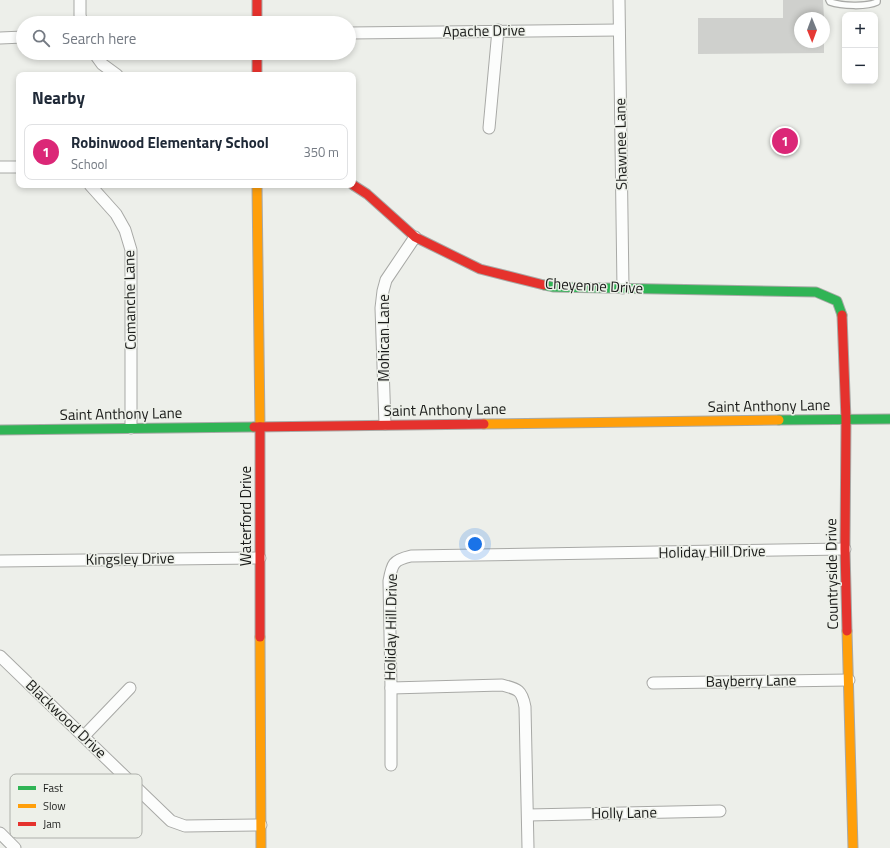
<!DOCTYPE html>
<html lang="en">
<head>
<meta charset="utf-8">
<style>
	body { margin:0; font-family:"Titillium Web",sans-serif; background:#f2f2f3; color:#1f2937 }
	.controls { position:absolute; right:12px; top:12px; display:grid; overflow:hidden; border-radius:8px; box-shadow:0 2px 6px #0003 }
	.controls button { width:36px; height:36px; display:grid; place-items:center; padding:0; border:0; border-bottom:1px solid #e0e1e3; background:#fff; color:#1f2937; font:20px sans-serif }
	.compass { position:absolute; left:794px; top:12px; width:36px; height:36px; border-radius:50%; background:#fff; box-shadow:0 2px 6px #0003; rotate:179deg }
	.you { position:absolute; left:475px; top:544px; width:14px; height:14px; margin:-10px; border:3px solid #fff; border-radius:50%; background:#1a73e8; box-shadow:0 0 0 6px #1a73e833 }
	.badge { display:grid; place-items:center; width:26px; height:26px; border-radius:50%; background:#db2777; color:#fff; font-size:13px; font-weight:700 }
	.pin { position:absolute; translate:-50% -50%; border:2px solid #fff; box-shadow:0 1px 4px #0006 }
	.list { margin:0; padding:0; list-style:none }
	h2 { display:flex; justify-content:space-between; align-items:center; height:52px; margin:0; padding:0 16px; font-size:17px }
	h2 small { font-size:13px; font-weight:400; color:#747a83 }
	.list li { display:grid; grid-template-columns:26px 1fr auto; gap:12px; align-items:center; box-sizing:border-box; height:56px; margin:0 8px 8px; padding:0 8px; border:1px solid #e0e1e3; border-radius:8px }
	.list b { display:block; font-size:15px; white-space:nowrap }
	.list p { margin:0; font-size:13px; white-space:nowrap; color:#747a83 }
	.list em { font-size:13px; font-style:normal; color:#747a83 }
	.icon { flex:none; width:22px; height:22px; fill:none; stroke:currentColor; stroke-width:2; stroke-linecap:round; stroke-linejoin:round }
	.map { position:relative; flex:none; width:890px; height:848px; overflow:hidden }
	.search { position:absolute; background:#fff; box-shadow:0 2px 6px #0003; left:16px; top:16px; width:340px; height:44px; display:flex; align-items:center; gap:10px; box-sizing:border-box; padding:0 14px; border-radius:22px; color:#747a83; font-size:15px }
	.panel { position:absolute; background:#fff; box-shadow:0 2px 6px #0003; left:16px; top:72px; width:340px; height:116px; border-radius:8px }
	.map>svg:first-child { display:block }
	.building { fill:#cfd0cd }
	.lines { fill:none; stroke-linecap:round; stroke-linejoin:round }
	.lane-casing { stroke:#a8a9a6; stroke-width:8 }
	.street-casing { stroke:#a8a9a6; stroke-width:13 }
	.fast-casing { stroke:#a8a9a6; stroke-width:11 }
	.slow-casing { stroke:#a8a9a6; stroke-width:11 }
	.jam-casing { stroke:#a8a9a6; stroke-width:11 }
	.lane { stroke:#fcfdfc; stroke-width:5.5 }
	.street { stroke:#fcfdfc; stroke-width:11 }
	.fast { stroke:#30b455; stroke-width:9 }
	.slow { stroke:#ff9f0a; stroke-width:9 }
	.jam { stroke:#e5322d; stroke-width:9 }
	.labels { text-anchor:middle; stroke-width:3; stroke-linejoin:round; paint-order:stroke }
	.street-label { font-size:15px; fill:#1a1b19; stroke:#edf0e9 }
	.key { fill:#edf0e9; stroke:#aeb0ab; stroke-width:1 }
	.key-label { font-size:11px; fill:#1a1b19 }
</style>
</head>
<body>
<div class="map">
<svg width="890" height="848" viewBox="0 0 890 848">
	<rect width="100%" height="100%" fill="#edefea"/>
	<polygon class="building" points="783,0 823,0 824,18 800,18 800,42 824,42 824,53 698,54 698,18 783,18"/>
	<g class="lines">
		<g class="lane-casing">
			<path id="lane" d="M829,0l1,2c11,4 37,5 47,0v-2"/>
		</g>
		<g class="street-casing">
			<g id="street">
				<polyline points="80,0 80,15 82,23"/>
				<polyline points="619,0 623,288"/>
				<polyline points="349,33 619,30"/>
				<polyline points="0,38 23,37"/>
				<polyline points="94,53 102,64 117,75"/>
				<polyline points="489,128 498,30"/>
				<polyline points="0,167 19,167"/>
				<polyline points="90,185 116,214 125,230 131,250 131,428"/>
				<polyline points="385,424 381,308 383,291 386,280 415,237"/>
				<polyline points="0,561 260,558"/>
				<polyline points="0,656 171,821 185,826 261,825"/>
				<polyline points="653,683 849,680"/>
				<polyline points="391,688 391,765"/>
				<polyline points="84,736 130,688"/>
				<polyline points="528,815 720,811"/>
				<polyline points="0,833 15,848"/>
				<path d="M528,848l-3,-141c-3,-17 -7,-18 -23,-22l-111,3 -2,-107c3,-17 4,-21 22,-25l434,-7"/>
			</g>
		</g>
		<g class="fast-casing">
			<g id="fast">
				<polyline points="544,285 553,287 816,292 837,301 842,315"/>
				<polyline points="779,420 890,419"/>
				<polyline points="0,430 254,427"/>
			</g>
		</g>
		<g class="slow-casing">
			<g id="slow">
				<polyline points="257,185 260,427"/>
				<polyline points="484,424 779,420"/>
				<polyline points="847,631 853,848"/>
				<polyline points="260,637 261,848"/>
			</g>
		</g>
		<g class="jam-casing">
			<g id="jam">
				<polyline points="257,0 257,23"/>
				<polyline points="257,53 257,75"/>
				<polyline points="353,185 367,194 415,237 480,269 544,285"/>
				<polyline points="842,315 846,420 845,549 847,631"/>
				<polyline points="254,427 484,424"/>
				<polyline points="260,427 260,637"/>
			</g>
		</g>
		<use href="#lane" class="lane"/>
		<use href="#street" class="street"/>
		<use href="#fast" class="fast"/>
		<use href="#slow" class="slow"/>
		<use href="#jam" class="jam"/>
	</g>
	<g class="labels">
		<g class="street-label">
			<text transform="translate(484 31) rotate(-1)" y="5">Apache Drive</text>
			<text transform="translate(621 144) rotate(-91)" y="5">Shawnee Lane</text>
			<text transform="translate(594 286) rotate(3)" y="5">Cheyenne Drive</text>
			<text transform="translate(130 300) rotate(-91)" y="5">Comanche Lane</text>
			<text transform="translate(384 338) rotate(-90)" y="5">Mohican Lane</text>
			<text transform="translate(769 406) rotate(-1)" y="5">Saint Anthony Lane</text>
			<text transform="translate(445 410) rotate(-1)" y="5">Saint Anthony Lane</text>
			<text transform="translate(121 414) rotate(-1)" y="5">Saint Anthony Lane</text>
			<text transform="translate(246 516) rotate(-90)" y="5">Waterford Drive</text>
			<text transform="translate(712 552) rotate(-1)" y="5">Holiday Hill Drive</text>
			<text transform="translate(130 559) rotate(-1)" y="5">Kingsley Drive</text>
			<text transform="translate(832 574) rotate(-91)" y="5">Countryside Drive</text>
			<text transform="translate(391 627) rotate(-89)" y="5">Holiday Hill Drive</text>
			<text transform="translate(751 681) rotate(-1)" y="5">Bayberry Lane</text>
			<text transform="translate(66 719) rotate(44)" y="5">Blackwood Drive</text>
			<text transform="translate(624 813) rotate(-1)" y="5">Holly Lane</text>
		</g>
	</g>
	<rect x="10" y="774" width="132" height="64" rx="6" class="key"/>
	<rect x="18" y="786" width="18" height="4" fill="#30b455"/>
	<rect x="18" y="804" width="18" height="4" fill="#ff9f0a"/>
	<rect x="18" y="822" width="18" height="4" fill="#e5322d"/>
	<g class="key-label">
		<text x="43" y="792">Fast</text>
		<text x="43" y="810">Slow</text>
		<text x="43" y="828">Jam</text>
	</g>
</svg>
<div class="controls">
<button>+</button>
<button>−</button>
</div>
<svg class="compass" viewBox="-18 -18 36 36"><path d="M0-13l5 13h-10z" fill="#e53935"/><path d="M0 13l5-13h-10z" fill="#747a83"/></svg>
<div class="you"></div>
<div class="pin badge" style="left:785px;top:141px">1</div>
<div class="search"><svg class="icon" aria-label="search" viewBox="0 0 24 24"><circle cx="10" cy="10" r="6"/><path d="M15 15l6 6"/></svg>Search here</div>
<section class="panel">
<h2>Nearby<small></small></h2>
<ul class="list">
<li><span class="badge">1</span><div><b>Robinwood Elementary School</b><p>School</p></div><em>350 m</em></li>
</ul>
</section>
</div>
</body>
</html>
